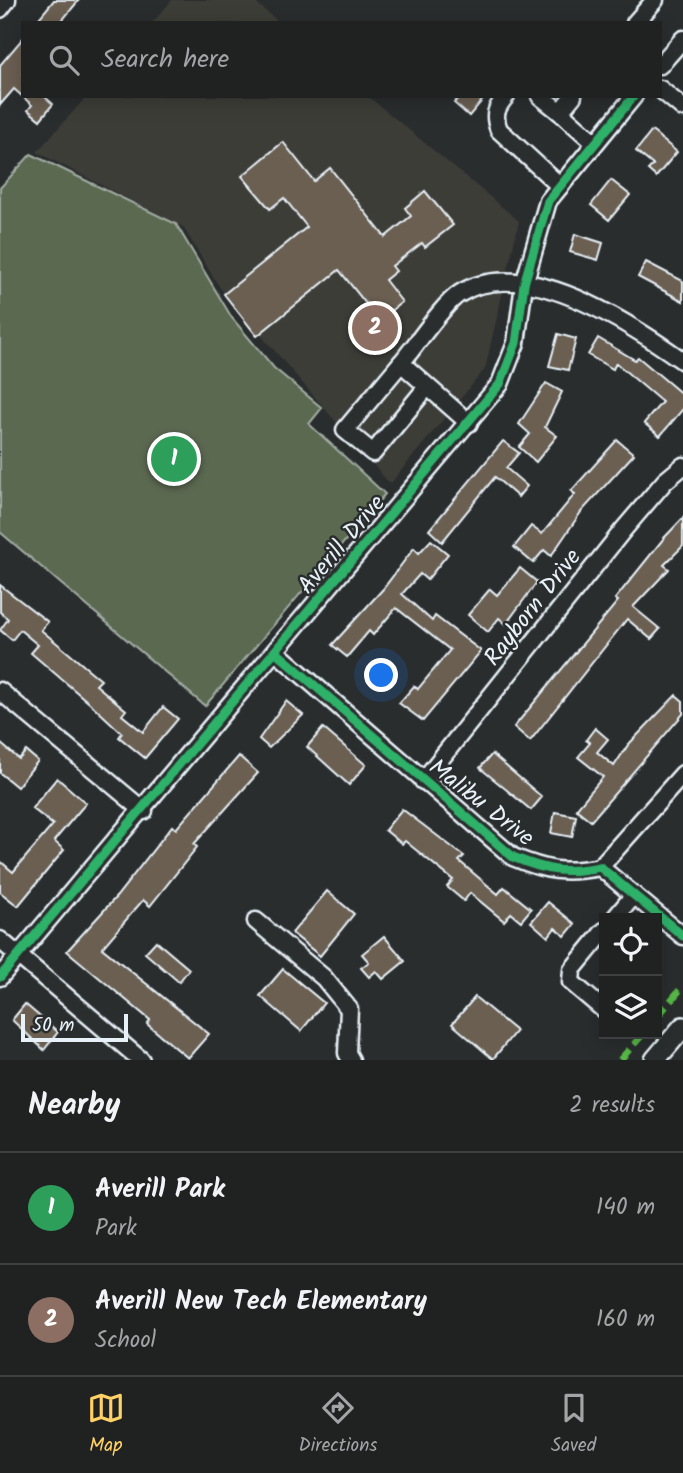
<!DOCTYPE html>
<html lang="en">
<head>
<meta charset="utf-8">
<style>
	body { margin:0; font-family:Kalam,sans-serif; background:#282a2a; color:#f1f3f6 }
	.controls { position:absolute; right:21px; bottom:21px; display:grid; overflow:hidden; border-radius:0px; box-shadow:0 4px 18px #0003 }
	.controls button { width:63px; height:63px; display:grid; place-items:center; padding:0; border:0; border-bottom:2px solid #3d3f40; background:#202222; color:#f1f3f6; font:35px sans-serif }
	.scale { position:absolute; left:21px; bottom:18px; width:107px; box-sizing:border-box; padding-left:7px; border:4px solid #e8f1f8; border-top:0; font-size:19px; line-height:24px; white-space:nowrap; color:#e8f1f8; -webkit-text-stroke:5px #2a2d2e; paint-order:stroke }
	.you { position:absolute; left:382px; top:676px; width:24px; height:24px; margin:-18px; border:5px solid #fff; border-radius:50%; background:#1a73e8; box-shadow:0 0 0 10px #1a73e833 }
	.badge { display:grid; place-items:center; width:46px; height:46px; border-radius:50%; background:#ffd166; color:#fff; font-size:23px; font-weight:700 }
	.pin { position:absolute; translate:-50% -50%; border:4px solid #fff; box-shadow:0 2px 7px #0006 }
	.list { margin:0; padding:0; list-style:none }
	h2 { display:flex; justify-content:space-between; align-items:center; height:91px; margin:0; padding:0 28px; font-size:30px }
	h2 small { font-size:23px; font-weight:400; color:#a2a4a5 }
	.list li { display:grid; grid-template-columns:46px 1fr auto; gap:21px; align-items:center; box-sizing:border-box; height:112px; padding:0 28px; border-top:2px solid #3d3f40 }
	.list b { display:block; font-size:26px; white-space:nowrap }
	.list p { margin:0; font-size:23px; white-space:nowrap; color:#a2a4a5 }
	.list em { font-size:23px; font-style:normal; color:#a2a4a5 }
	.icon { flex:none; width:38px; height:38px; fill:none; stroke:currentColor; stroke-width:2; stroke-linecap:round; stroke-linejoin:round }
	.map { position:relative; flex:none; width:683px; height:1060px; overflow:hidden }
	.search { position:absolute; background:#202222; box-shadow:0 4px 18px #0003; left:21px; right:21px; top:21px; height:77px; display:flex; align-items:center; gap:18px; box-sizing:border-box; padding:0 24px; border-radius:0px; color:#a2a4a5; font-size:26px }
	.sheet { height:315px; background:#202222 }
	nav { display:flex; justify-content:space-around; align-items:center; box-sizing:border-box; height:98px; border-top:2px solid #3d3f40; background:#202222; font-size:19px; color:#a2a4a5 }
	nav a { display:grid; justify-items:center; gap:4px }
	nav .on { color:#ffd166 }
	.map>svg:first-child { display:block }
	.built { fill:#3d3c38 }
	.green { fill:#5b6951; stroke:#a2ada4; stroke-width:2 }
	.building { fill:#6a5f51; stroke:#e8f1f8; stroke-width:2 }
	.lines { fill:none; stroke-linecap:round; stroke-linejoin:round }
	.minor-casing { stroke:#e8f1f8; stroke-width:21 }
	.major-casing { stroke:#e8f1f8; stroke-width:24 }
	.minor { stroke:#2a2d2e; stroke-width:16 }
	.major { stroke:#2a2d2e; stroke-width:19 }
	.quiet { stroke:#58b947; stroke-width:7; stroke-dasharray:14 7; stroke-linecap:butt }
	.cycleway-casing { stroke:#2a2d2e; stroke-width:13 }
	.cycleway { stroke:#2db169; stroke-width:9 }
	.labels { text-anchor:middle; stroke-width:5; stroke-linejoin:round; paint-order:stroke }
	.street-label { font-size:24px; fill:#e8f1f8; stroke:#2a2d2e }
</style>
</head>
<body>
<div class="map">
<svg width="683" height="1060" viewBox="0 0 683 1060">
	<rect width="100%" height="100%" fill="#2a2d2e"/>
	<filter id="ink" filterUnits="userSpaceOnUse"><feTurbulence type="fractalNoise" baseFrequency=".0143" numOctaves="2"/><feDisplacementMap in="SourceGraphic" scale="14" xChannelSelector="R" yChannelSelector="G"/><feConvolveMatrix kernelMatrix="1 2 1 2 8 2 1 2 1" color-interpolation-filters="sRGB"/></filter>
	<g filter="url(#ink)">
		<g class="built">
			<polygon points="172,0 252,0 280,23 152,23"/>
			<polygon points="87,96 368,96 519,221 485,369 390,484 220,288 183,227 37,152"/>
		</g>
		<polygon class="green" points="31,154 176,224 232,318 274,368 322,408 309,424 385,494 205,706 0,532 0,188"/>
		<g class="building">
			<polygon points="54,0 79,0 60,23 35,23"/>
			<polygon points="23,38 23,96 44,96 53,104 40,120 28,110 32,105 14,89 0,105 0,65"/>
			<polygon points="460,96 486,96 469,116 454,103"/>
			<polygon points="652,131 677,152 656,177 648,170 653,165 636,151"/>
			<polygon points="283,142 314,181 330,168 385,237 411,216 405,208 425,191 453,225 425,247 422,243 392,266 396,271 385,280 402,302 379,320 339,270 257,336 224,294 307,227 284,198 270,209 242,176"/>
			<polygon points="611,180 630,195 609,220 591,205"/>
			<polygon points="575,234 603,243 598,260 570,252"/>
			<polygon points="646,262 683,281 683,301 638,277"/>
			<polygon points="558,334 576,339 568,370 549,366"/>
			<polygon points="598,338 635,360 638,357 683,395 683,409 660,436 644,423 662,402 616,363 613,369 588,355"/>
			<polygon points="546,383 562,392 545,427 557,436 536,462 519,447 530,434 519,424"/>
			<polygon points="617,440 634,454 581,512 551,556 544,550 533,563 514,547 531,526 542,534 575,494 571,491"/>
			<polygon points="503,441 519,453 506,468 527,486 518,497 495,477 442,542 429,530"/>
			<polygon points="683,518 683,546 664,565 669,569 633,607 660,629 651,639 627,619 530,741 514,727 618,601 615,599 664,538"/>
			<polygon points="431,540 448,554 427,580 420,574 402,594 432,621 435,616 481,651 423,721 399,703 414,686 418,689 450,650 396,608 373,635 369,631 347,657 332,645 383,589 414,548 419,553"/>
			<polygon points="520,568 537,582 506,624 499,618 488,632 468,615 490,589 497,595"/>
			<polygon points="0,585 48,622 41,630 101,680 96,685 126,710 122,715 143,732 163,707 178,719 145,758 119,737 122,733 94,707 31,653 38,645 20,630 12,640 0,630 8,619 0,612"/>
			<polygon points="676,695 683,701 683,714 591,821 576,809 603,777 578,757 590,743 586,740 595,728 608,739 597,752 614,766 628,745"/>
			<polygon points="286,701 303,715 269,748 259,739"/>
			<polygon points="323,728 366,765 349,785 307,747"/>
			<polygon points="0,743 19,759 26,751 38,761 17,787 0,773"/>
			<polygon points="492,754 542,797 531,810 480,768"/>
			<polygon points="239,756 258,773 194,844 197,847 150,906 143,900 102,948 209,1034 188,1058 147,1024 150,1020 67,951 117,896 172,826 176,829"/>
			<polygon points="57,778 86,803 54,841 64,850 18,906 0,892 0,861 13,872 53,825 32,808"/>
			<polygon points="402,809 464,856 459,861 498,894 504,887 531,909 521,921 511,913 504,921 470,893 464,901 447,887 453,880 405,841 402,844 385,830"/>
			<polygon points="555,812 576,816 572,837 551,833"/>
			<polygon points="327,891 354,914 320,956 292,933"/>
			<polygon points="548,902 575,924 565,936 555,928 548,937 531,922"/>
			<polygon points="384,936 405,961 383,979 376,971 369,977 361,968 369,962 362,954"/>
			<polygon points="156,941 189,969 179,982 145,953"/>
			<polygon points="283,969 324,1003 301,1031 260,996"/>
			<polygon points="475,997 516,1031 493,1059 452,1024"/>
			<polygon points="25,1004 58,1032 44,1050 12,1020"/>
		</g>
		<g class="lines">
			<g class="minor-casing">
				<g id="minor">
					<polyline points="0,9 7,0"/>
					<polyline points="635,23 655,0"/>
					<polyline points="660,65 683,39"/>
					<polyline points="660,89 683,108"/>
					<path d="M506,96c-10,12 -13,19 -7,34l61,56"/>
					<polyline points="540,96 560,112"/>
					<polyline points="573,96 560,112 595,143"/>
					<polyline points="401,363 345,430 373,453 427,387"/>
					<path d="M469,423l-68,-60c13,-15 43,-60 58,-69 65,-41 172,30 224,67"/>
					<path d="M276,652l237,205c34,14 51,17 87,10l83,69"/>
					<polyline points="0,691 144,811"/>
					<polyline points="423,781 624,529 665,481 683,466"/>
					<polyline points="600,867 683,774"/>
					<polyline points="615,918 634,895"/>
					<polyline points="256,921 324,978 349,1009 347,1053 351,1060"/>
					<polyline points="604,931 572,970 571,982 604,1010"/>
					<polyline points="0,940 141,1060"/>
					<polyline points="0,977 500,384 516,343 524,284 548,201 634,96"/>
				</g>
			</g>
			<g class="major-casing">
				<polyline id="major" points="655,1060 683,1027"/>
			</g>
			<use href="#minor" class="minor"/>
			<use href="#major" class="major"/>
			<g class="quiet">
				<polyline points="657,1017 683,986"/>
				<polyline points="620,1060 643,1034"/>
			</g>
			<g class="cycleway-casing">
				<g id="cycleway">
					<path d="M276,652l237,205c34,14 51,17 87,10l83,69"/>
					<polyline points="0,977 500,384 516,343 524,284 548,201 634,96"/>
				</g>
			</g>
			<use href="#cycleway" class="cycleway"/>
		</g>
	</g>
	<g class="labels">
		<g class="street-label">
			<text transform="translate(341 544) rotate(-50)" y="8">Averill Drive</text>
			<text transform="translate(532 607) rotate(-52)" y="8">Rayborn Drive</text>
			<text transform="translate(482 802) rotate(38)" y="8">Malibu Drive</text>
		</g>
	</g>
</svg>
<div class="controls">
<button><svg class="icon" aria-label="locate" viewBox="0 0 24 24"><circle cx="12" cy="12" r="6"/><path d="M12 2v4M12 18v4M2 12h4M18 12h4"/></svg></button>
<button><svg class="icon" aria-label="layers" viewBox="0 0 24 24"><path d="M12 4l9 5-9 5-9-5zM3 14l9 5 9-5"/></svg></button>
</div>
<div class="scale">50 m</div>
<div class="you"></div>
<div class="pin badge" style="left:174px;top:459px;background:#2e9e5b">1</div>
<div class="pin badge" style="left:375px;top:328px;background:#8d6e63">2</div>
<div class="search"><svg class="icon" aria-label="search" viewBox="0 0 24 24"><circle cx="10" cy="10" r="6"/><path d="M15 15l6 6"/></svg>Search here</div>
</div>
<section class="sheet">
<h2>Nearby<small>2 results</small></h2>
<ul class="list">
<li><span class="badge" style="background:#2e9e5b">1</span><div><b>Averill Park</b><p>Park</p></div><em>140 m</em></li>
<li><span class="badge" style="background:#8d6e63">2</span><div><b>Averill New Tech Elementary</b><p>School</p></div><em>160 m</em></li>
</ul>
</section>
<nav>
<a class="on"><svg class="icon" aria-label="map" viewBox="0 0 24 24"><path d="M3 6l6-2 6 2 6-2v14l-6 2-6-2-6 2zM9 4v14M15 6v14"/></svg>Map</a>
<a><svg class="icon" aria-label="directions" viewBox="0 0 24 24"><path d="M12 3l9 9-9 9-9-9zM9 14v-3h6M13 9l2 2-2 2"/></svg>Directions</a>
<a><svg class="icon" aria-label="saved" viewBox="0 0 24 24"><path d="M7 4h10v16l-5-4-5 4z"/></svg>Saved</a>
</nav>
</body>
</html>
